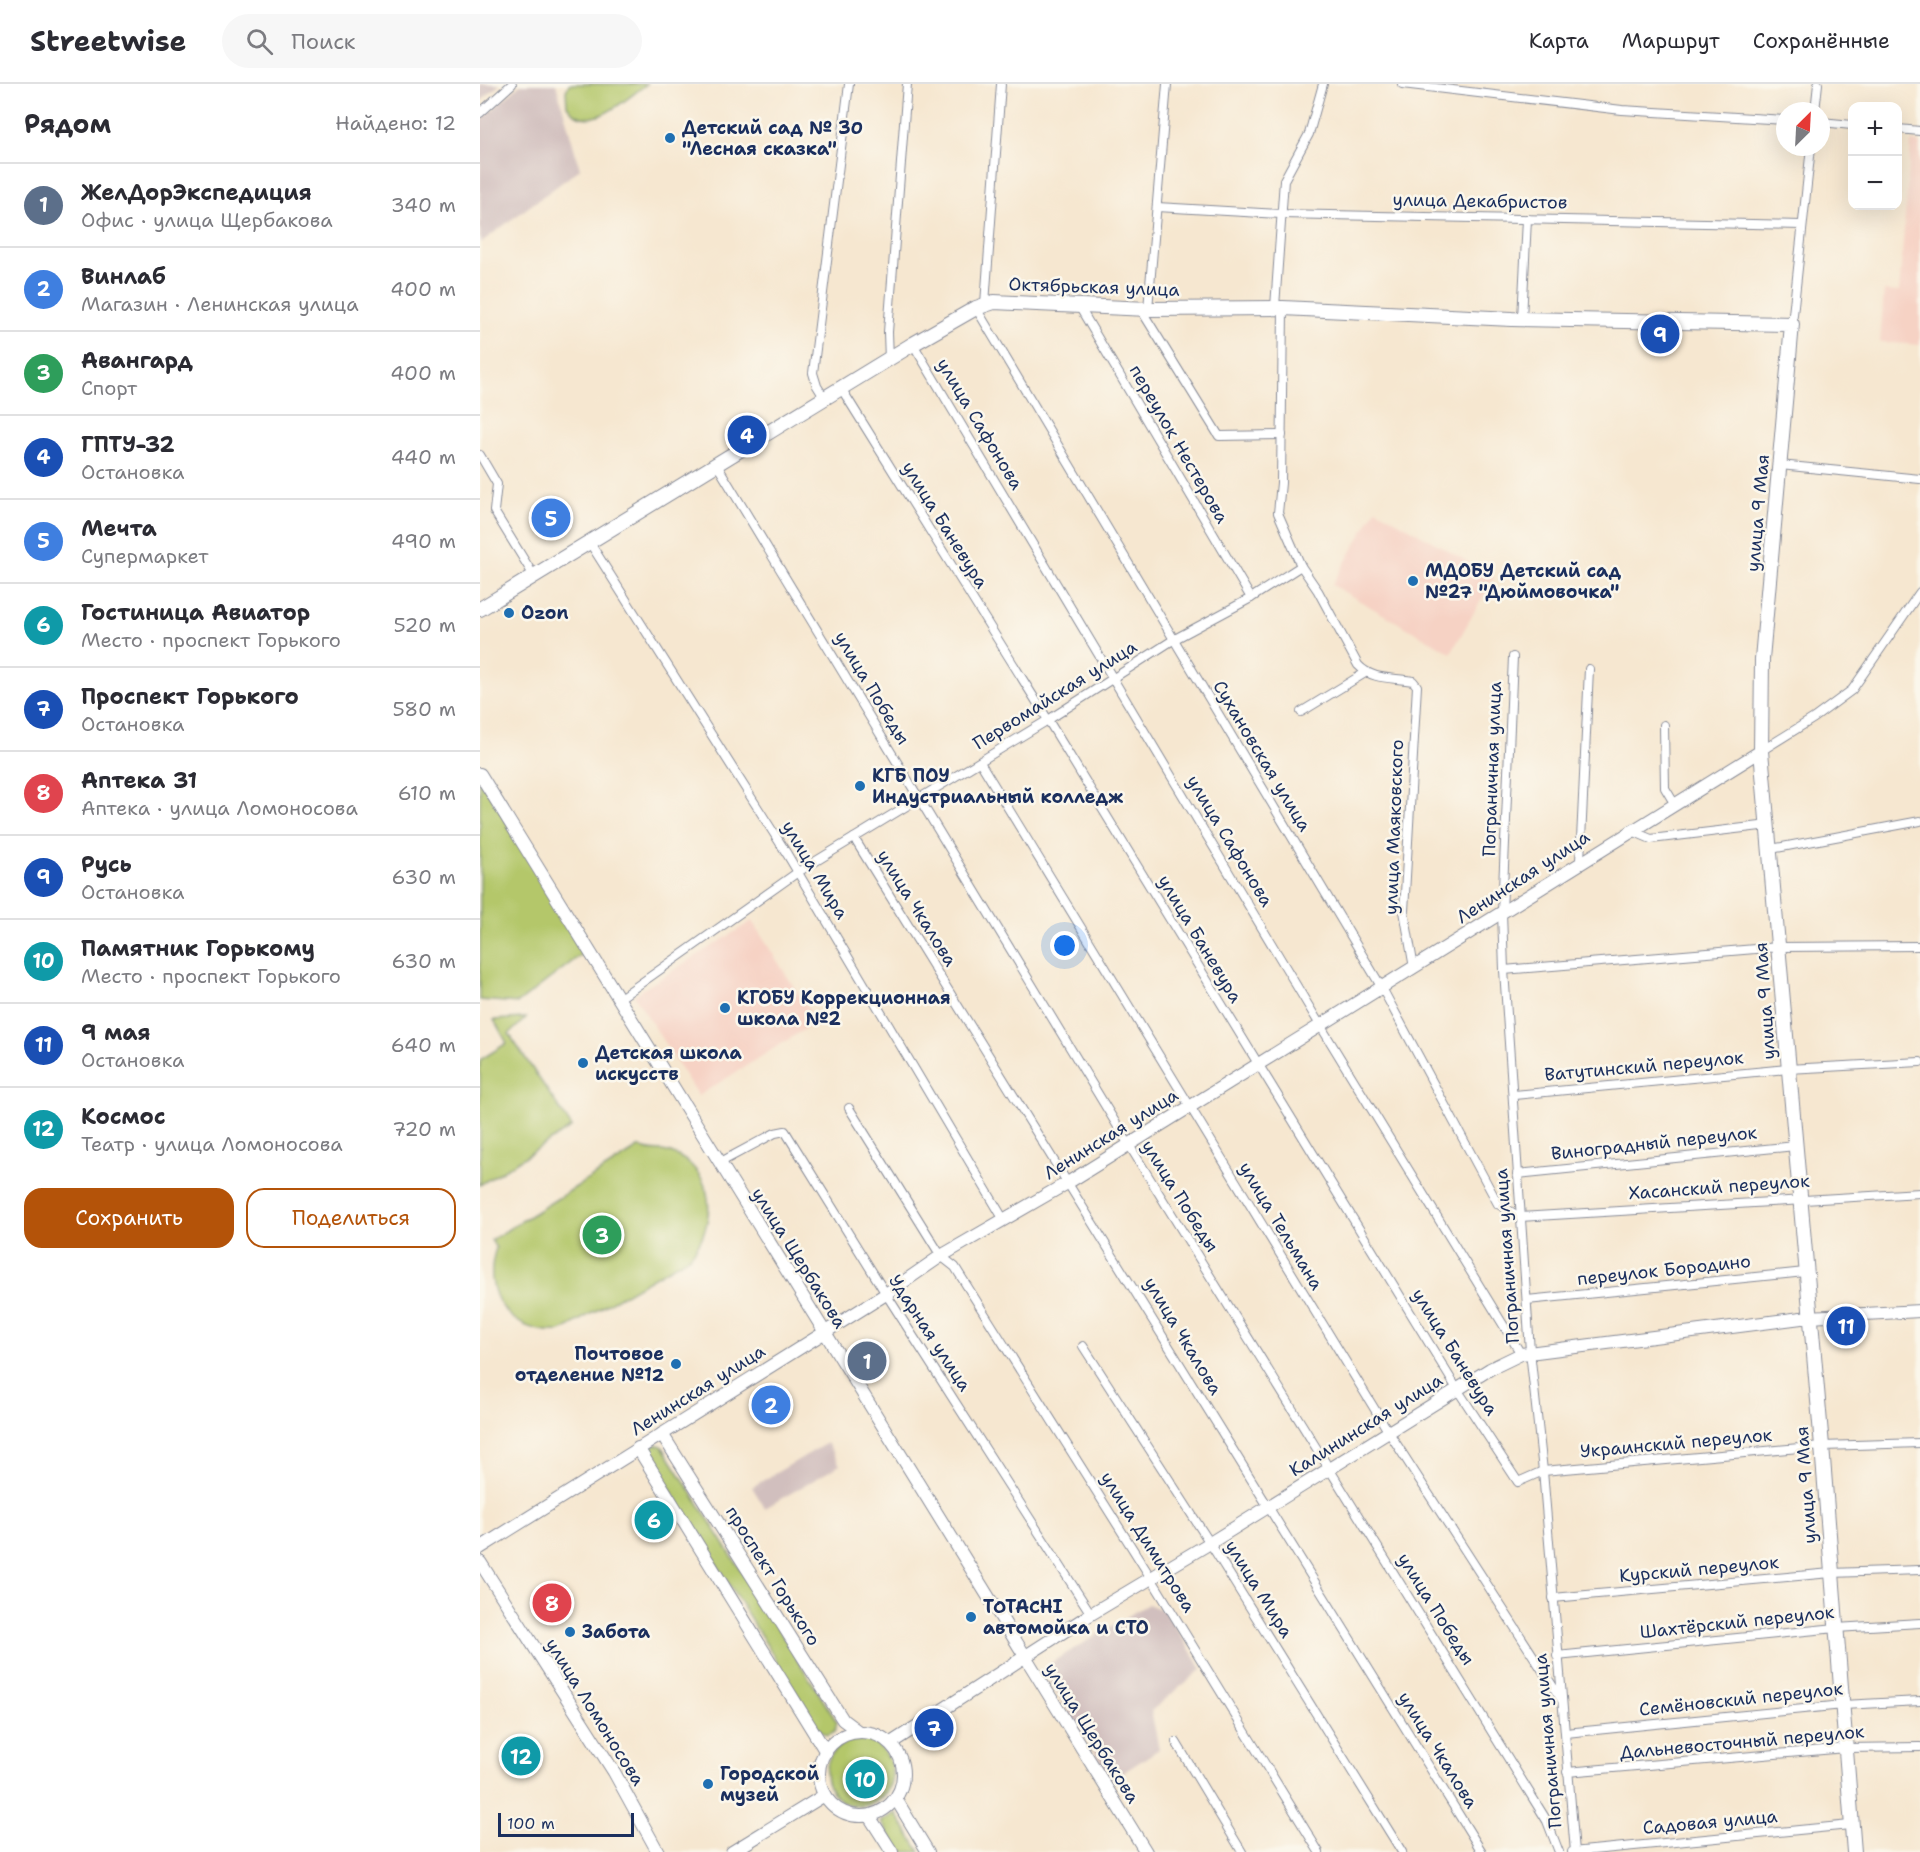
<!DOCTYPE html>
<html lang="ru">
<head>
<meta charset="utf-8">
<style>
	body { margin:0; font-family:"Shantell Sans",sans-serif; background:#f7f7f7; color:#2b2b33 }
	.controls { position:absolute; right:18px; top:18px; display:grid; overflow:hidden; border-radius:12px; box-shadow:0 6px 24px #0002 }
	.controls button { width:54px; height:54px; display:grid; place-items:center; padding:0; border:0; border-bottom:2px solid #e1e1e2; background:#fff; color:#2b2b33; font:30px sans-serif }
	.compass { position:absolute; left:1296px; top:18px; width:54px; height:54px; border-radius:50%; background:#fff; box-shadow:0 6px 24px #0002; rotate:24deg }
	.scale { position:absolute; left:18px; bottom:15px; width:136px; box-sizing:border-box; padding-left:6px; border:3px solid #1b2f5e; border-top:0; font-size:16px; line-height:21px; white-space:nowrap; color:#1b2f5e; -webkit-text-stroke:4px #fbf7ec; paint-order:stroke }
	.you { position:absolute; left:585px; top:862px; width:21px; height:21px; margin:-15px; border:4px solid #fff; border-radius:50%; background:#1a73e8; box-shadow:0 0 0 9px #1a73e833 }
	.badge { display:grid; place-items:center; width:39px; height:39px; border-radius:50%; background:#b45309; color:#fff; font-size:20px; font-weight:700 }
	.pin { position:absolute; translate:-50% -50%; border:3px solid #fff; box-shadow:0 2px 6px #0006 }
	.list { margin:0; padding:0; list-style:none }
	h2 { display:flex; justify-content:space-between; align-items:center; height:78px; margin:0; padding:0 24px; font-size:26px }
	h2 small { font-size:20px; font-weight:400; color:#7c7c81 }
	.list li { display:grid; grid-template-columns:39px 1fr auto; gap:18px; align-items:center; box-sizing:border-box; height:84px; padding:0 24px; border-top:2px solid #e1e1e2 }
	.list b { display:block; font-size:22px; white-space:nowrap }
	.list p { margin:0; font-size:20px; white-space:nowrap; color:#7c7c81 }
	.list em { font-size:20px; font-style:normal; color:#7c7c81 }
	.actions { display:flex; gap:12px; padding:18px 24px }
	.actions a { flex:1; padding:14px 0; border:2px solid #b45309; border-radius:18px; text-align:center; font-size:21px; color:#b45309 }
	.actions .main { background:#b45309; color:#fff }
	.icon { flex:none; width:33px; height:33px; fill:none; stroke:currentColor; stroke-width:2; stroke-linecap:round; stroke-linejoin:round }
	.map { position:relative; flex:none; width:1440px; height:1768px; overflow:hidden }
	header { display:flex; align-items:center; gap:36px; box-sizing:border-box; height:84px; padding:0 30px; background:#fff; border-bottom:2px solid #e1e1e2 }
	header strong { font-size:28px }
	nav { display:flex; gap:33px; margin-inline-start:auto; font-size:21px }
	.search { width:420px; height:54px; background:#f7f7f7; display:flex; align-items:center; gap:15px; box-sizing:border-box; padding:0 21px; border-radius:33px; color:#7c7c81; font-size:22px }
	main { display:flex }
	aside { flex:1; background:#fff }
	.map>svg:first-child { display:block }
	.built { fill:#f6d2c4 }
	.industrial { fill:#d1bfbe }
	.green { fill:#b4c76b; stroke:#687b64; stroke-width:1.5 }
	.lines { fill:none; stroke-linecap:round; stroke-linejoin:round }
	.street-casing { stroke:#888b97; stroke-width:10 }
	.secondary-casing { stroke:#888b97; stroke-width:14 }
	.primary-casing { stroke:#888b97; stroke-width:16 }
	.street { stroke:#fff; stroke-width:8 }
	.secondary { stroke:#fff; stroke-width:12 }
	.primary { stroke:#fff; stroke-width:14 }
	.poi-dot { fill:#1f6fb2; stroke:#fbf7ec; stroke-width:2 }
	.labels { text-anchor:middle; stroke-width:5; stroke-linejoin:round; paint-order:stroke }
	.poi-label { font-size:18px; font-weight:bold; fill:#1b2f5e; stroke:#fbf7ec; text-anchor:start }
	.street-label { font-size:18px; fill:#1b2f5e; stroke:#fbf7ec }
</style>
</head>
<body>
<header>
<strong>Streetwise</strong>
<div class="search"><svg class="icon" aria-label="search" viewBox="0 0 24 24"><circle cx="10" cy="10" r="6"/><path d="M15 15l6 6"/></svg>Поиск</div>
<nav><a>Карта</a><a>Маршрут</a><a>Сохранённые</a></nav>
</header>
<main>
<aside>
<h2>Рядом<small>Найдено: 12</small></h2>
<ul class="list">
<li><span class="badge" style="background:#5c6f8a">1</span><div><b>ЖелДорЭкспедиция</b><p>Офис · улица Щербакова</p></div><em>340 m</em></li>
<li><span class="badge" style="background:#3f7fe0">2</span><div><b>Винлаб</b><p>Магазин · Ленинская улица</p></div><em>400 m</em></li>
<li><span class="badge" style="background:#2e9e5b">3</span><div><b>Авангард</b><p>Спорт</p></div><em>400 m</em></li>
<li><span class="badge" style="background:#1a4fb4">4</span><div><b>ГПТУ-32</b><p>Остановка</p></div><em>440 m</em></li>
<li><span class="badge" style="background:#3f7fe0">5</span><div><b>Мечта</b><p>Супермаркет</p></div><em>490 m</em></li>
<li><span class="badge" style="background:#0f9aa8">6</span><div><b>Гостиница Авиатор</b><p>Место · проспект Горького</p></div><em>520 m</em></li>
<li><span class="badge" style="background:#1a4fb4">7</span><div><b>Проспект Горького</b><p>Остановка</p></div><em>580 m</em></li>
<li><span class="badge" style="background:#e0444e">8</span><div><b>Аптека 31</b><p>Аптека · улица Ломоносова</p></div><em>610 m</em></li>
<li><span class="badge" style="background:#1a4fb4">9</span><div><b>Русь</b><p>Остановка</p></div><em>630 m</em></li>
<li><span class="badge" style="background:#0f9aa8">10</span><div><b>Памятник Горькому</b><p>Место · проспект Горького</p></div><em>630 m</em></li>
<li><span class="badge" style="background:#1a4fb4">11</span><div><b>9 мая</b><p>Остановка</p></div><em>640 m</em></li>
<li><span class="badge" style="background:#0f9aa8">12</span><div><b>Космос</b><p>Театр · улица Ломоносова</p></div><em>720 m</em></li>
</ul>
<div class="actions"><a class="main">Сохранить</a><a>Поделиться</a></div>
</aside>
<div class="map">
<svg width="1440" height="1768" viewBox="0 0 1440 1768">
	<rect width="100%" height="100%" fill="#fbf7ec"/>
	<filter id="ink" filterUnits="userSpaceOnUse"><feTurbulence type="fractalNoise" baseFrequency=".0167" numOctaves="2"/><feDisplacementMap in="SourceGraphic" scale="12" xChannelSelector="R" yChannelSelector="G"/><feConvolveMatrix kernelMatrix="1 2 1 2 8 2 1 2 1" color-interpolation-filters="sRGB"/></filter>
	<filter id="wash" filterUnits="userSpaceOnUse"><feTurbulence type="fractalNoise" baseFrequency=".008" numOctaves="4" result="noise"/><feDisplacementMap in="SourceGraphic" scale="24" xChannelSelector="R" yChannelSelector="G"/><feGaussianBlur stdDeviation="1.35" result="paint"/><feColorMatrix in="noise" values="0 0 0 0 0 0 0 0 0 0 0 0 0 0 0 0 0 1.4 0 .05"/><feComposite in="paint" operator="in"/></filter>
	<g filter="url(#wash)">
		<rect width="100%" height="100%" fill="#f6e7d0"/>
		<g class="built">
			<polygon points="1431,58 1440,59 1440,261 1400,258 1404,207 1419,208"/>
			<polygon points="896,425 1014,493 971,569 852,501"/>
			<polygon points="272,837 336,938 218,1012 154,911"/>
		</g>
		<g class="industrial">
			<polygon points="0,0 20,0 0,18"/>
			<polygon points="41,0 76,0 100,85 0,159 0,37"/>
			<polygon points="347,1359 360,1381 285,1424 272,1403"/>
			<polygon points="668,1520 685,1527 722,1585 671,1627 679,1665 632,1696 564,1589 571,1579 592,1566"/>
		</g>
		<g class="green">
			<path d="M89,0h78c-22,15 -58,53 -80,22l-1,-15z"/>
			<polygon points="0,694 106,867 38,919 0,916"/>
			<polygon points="46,934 29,950 92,1043 0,1101 0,976 27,959 14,936"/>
			<path d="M160,1063c10,6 20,2 31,6 46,17 47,72 18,104l-128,74c-50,4 -81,-36 -65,-83l-5,-8z"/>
			<polygon points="175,1360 182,1362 357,1638 355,1647 348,1651 340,1647 169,1371 171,1363"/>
			<circle cx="379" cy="1689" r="33"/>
			<polygon points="416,1729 440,1768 420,1768 401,1738"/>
		</g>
	</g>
	<g filter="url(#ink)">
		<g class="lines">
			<g class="street-casing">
				<g id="street">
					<polyline points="922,0 1142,26 1305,36"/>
					<polyline points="1335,27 1338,0"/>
					<polyline points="0,29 32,0"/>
					<polyline points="1341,38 1372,41"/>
					<polyline points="1418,45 1440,47"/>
					<polyline points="677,123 801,130 1321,141"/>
					<polyline points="505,220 521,0"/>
					<polyline points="599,222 771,514"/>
					<polyline points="795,223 804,96 829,50 843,0"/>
					<polyline points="496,224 902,904 1018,1120 1040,1133 1440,1109"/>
					<polyline points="660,224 739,352 802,351"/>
					<path d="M803,224l-2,175 -3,30 23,53 17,25 40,74c15,16 35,12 55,16l4,5 -13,225 10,57"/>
					<polyline points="668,225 687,0"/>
					<polyline points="1042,235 1047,135"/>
					<polyline points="1312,240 1331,63"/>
					<polyline points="433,260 840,941 1041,1270"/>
					<polyline points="409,276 408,248 427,0"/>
					<polyline points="361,304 568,636 977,1305 1038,1398 1063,1387 1342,1362 1440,1359"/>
					<polyline points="345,315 337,302 333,289 369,0"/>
					<polyline points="0,371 17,400 14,427 54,492"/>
					<polyline points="237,381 649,1061 1067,1737 1079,1768"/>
					<polyline points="1300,381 1440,395"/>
					<polyline points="110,459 307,770 524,1136"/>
					<polyline points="1033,573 1022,828 1024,886 1050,1267 1063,1387 1095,1768"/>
					<polyline points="821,628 885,589"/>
					<polyline points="1184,641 1185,704 1194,719"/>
					<polyline points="1281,667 1334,634 1372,606 1440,508"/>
					<polyline points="500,678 908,1347 1081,1615"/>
					<polyline points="1150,746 1171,755 1289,741"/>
					<polyline points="374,754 1002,1768"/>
					<polyline points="1291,765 1440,737"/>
					<polyline points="1100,777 1109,585"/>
					<polyline points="1024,886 1299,863 1440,862"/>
					<polyline points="140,914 318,788 568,636 693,556 771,514 821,482"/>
					<polyline points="1034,1011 1308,985 1440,978"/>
					<polyline points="369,1024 461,1172 475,1183 671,1494 839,1768"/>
					<polyline points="239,1079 295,1049 305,1047 406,1210 611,1530"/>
					<polyline points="1037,1090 1315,1062"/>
					<polyline points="1047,1216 1325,1188"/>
					<polyline points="603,1262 730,1459 922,1768"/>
					<polyline points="1073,1514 1351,1489 1440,1486"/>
					<polyline points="1077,1572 1356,1544 1440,1539"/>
					<polyline points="1086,1649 1363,1621 1440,1617"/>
					<polyline points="696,1658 762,1768"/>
					<polyline points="1087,1688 1366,1664 1440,1663"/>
					<polyline points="1092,1768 1370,1741"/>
				</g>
			</g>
			<g class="secondary-casing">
				<g id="secondary">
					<polyline points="0,690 666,1768"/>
					<polyline points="182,1350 363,1636 379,1648"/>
					<polyline points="158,1364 346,1668"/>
					<polyline points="0,1464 406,1210 461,1172 589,1098 1281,667"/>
					<polyline points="0,1478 134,1688 178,1768"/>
					<circle cx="381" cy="1690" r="42"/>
					<polyline points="411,1659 611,1530 730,1459 1010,1285 1041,1270 1329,1233 1440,1227"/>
					<polyline points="416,1715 448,1768"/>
					<polyline points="389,1732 412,1768"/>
					<polyline points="252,1768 343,1712"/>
				</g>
			</g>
			<g class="primary-casing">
				<polyline id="primary" points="0,525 433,260 496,224 514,218 668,225 803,224 1032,235 1312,240 1282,575 1281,667 1342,1362 1374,1768"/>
			</g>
			<use href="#street" class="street"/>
			<use href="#secondary" class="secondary"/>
			<use href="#primary" class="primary"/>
		</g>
	</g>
	<g class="poi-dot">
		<circle cx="190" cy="54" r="6"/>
		<circle cx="933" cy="497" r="6"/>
		<circle cx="29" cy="529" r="6"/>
		<circle cx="380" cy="702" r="6"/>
		<circle cx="245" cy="924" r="6"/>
		<circle cx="103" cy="979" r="6"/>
		<circle cx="196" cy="1280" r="6"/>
		<circle cx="491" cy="1533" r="6"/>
		<circle cx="90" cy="1548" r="6"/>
		<circle cx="228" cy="1700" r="6"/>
	</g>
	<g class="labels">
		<g class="poi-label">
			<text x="202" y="50">Детский сад № 30<tspan x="202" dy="21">"Лесная сказка"</tspan></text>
			<text x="945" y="493">МДОБУ Детский сад<tspan x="945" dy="21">№27 "Дюймовочка"</tspan></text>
			<text x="41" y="535">Ozon</text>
			<text x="392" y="698">КГБ ПОУ<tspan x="392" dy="21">Индустриальный колледж</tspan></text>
			<text x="257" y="920">КГОБУ Коррекционная<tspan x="257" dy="21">школа №2</tspan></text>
			<text x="115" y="975">Детская школа<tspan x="115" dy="21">искусств</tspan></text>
			<text x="184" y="1276" text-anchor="end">Почтовое<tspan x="184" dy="21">отделение №12</tspan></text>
			<text x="503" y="1529">TOTACHI<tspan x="503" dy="21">автомойка и СТО</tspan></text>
			<text x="102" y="1554">Забота</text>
			<text x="240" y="1696">Городской<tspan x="240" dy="21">музей</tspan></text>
		</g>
		<g class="street-label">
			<text transform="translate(1000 117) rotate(1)" y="6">улица Декабристов</text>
			<text transform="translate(614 203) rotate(2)" y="6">Октябрьская улица</text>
			<text transform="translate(500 340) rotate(59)" y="6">улица Сафонова</text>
			<text transform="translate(699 360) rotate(60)" y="6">переулок Нестерова</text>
			<text transform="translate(1278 429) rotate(-85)" y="6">улица 9 Мая</text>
			<text transform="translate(465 441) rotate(58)" y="6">улица Баневура</text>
			<text transform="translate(392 604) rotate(59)" y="6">улица Победы</text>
			<text transform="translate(575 611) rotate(-32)" y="6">Первомайская улица</text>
			<text transform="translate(782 672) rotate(59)" y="6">Сухановская улица</text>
			<text transform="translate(1012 685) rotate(-88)" y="6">Пограничная улица</text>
			<text transform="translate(914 743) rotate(-88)" y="6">улица Маяковского</text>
			<text transform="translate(750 757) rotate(59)" y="6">улица Сафонова</text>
			<text transform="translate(335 786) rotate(59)" y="6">улица Мира</text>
			<text transform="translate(1043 793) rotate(-33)" y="6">Ленинская улица</text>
			<text transform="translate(437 824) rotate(58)" y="6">улица Чкалова</text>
			<text transform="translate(720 855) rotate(59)" y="6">улица Баневура</text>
			<text transform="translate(1285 917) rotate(-94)" y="6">улица 9 Мая</text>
			<text transform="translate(1164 982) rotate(-5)" y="6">Ватутинский переулок</text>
			<text transform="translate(631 1050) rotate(-32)" y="6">Ленинская улица</text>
			<text transform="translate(1174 1059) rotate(-6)" y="6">Виноградный переулок</text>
			<text transform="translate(1239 1103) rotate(-4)" y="6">Хасанский переулок</text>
			<text transform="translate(700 1112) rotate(58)" y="6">улица Победы</text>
			<text transform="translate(801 1142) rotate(59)" y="6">улица Тельмана</text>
			<text transform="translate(1027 1172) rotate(-94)" y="6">Пограничная улица</text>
			<text transform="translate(319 1174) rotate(58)" y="6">улица Щербакова</text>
			<text transform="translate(1184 1186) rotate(-6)" y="6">переулок Бородино</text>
			<text transform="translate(450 1249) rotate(57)" y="6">Ударная улица</text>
			<text transform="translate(703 1252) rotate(59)" y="6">улица Чкалова</text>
			<text transform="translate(975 1268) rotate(58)" y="6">улица Баневура</text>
			<text transform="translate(218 1306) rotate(-32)" y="6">Ленинская улица</text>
			<text transform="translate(886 1341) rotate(-32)" y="6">Калининская улица</text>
			<text transform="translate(1196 1359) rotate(-5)" y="6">Украинский переулок</text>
			<text transform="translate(1326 1401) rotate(-94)" y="6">улица 9 Мая</text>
			<text transform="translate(668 1458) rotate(58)" y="6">улица Димитрова</text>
			<text transform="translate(1219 1485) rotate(-5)" y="6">Курский переулок</text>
			<text transform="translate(293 1492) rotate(58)" y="6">проспект Горького</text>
			<text transform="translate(779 1505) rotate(58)" y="6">улица Мира</text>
			<text transform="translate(956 1525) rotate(58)" y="6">улица Победы</text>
			<text transform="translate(1257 1538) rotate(-6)" y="6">Шахтёрский переулок</text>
			<text transform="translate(1261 1615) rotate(-6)" y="6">Семёновский переулок</text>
			<text transform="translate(115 1628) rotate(58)" y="6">улица Ломоносова</text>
			<text transform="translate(612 1649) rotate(58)" y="6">улица Щербакова</text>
			<text transform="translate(1068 1657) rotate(-95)" y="6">Пограничная улица</text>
			<text transform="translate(1262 1658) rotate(-5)" y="6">Дальневосточный переулок</text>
			<text transform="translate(958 1666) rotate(58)" y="6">улица Чкалова</text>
			<text transform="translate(1230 1738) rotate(-5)" y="6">Садовая улица</text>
		</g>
	</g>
</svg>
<div class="controls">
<button>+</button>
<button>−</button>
</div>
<svg class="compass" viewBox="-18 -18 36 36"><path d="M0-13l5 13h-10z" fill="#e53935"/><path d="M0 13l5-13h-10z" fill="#7c7c81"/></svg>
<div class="scale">100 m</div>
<div class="you"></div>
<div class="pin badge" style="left:387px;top:1277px;background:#5c6f8a">1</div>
<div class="pin badge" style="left:291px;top:1321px;background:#3f7fe0">2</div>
<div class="pin badge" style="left:122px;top:1151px;background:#2e9e5b">3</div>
<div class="pin badge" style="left:267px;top:351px;background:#1a4fb4">4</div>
<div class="pin badge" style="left:71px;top:434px;background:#3f7fe0">5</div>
<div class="pin badge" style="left:174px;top:1436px;background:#0f9aa8">6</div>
<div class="pin badge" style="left:454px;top:1644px;background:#1a4fb4">7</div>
<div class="pin badge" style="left:72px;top:1519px;background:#e0444e">8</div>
<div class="pin badge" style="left:1180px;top:250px;background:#1a4fb4">9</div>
<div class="pin badge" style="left:385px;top:1695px;background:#0f9aa8">10</div>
<div class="pin badge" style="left:1366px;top:1242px;background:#1a4fb4">11</div>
<div class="pin badge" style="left:41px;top:1672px;background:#0f9aa8">12</div>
</div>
</main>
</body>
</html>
